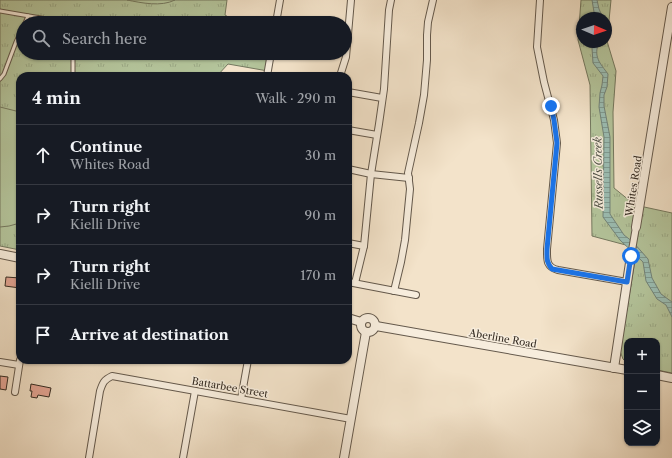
<!DOCTYPE html>
<html lang="en">
<head>
<meta charset="utf-8">
<style>
	body { margin:0; font-family:"Libre Caslon Text",serif; background:#242831; color:#f1f3f6 }
	.controls { position:absolute; right:12px; bottom:12px; display:grid; overflow:hidden; border-radius:8px; box-shadow:0 1px 3px #0004 }
	.controls button { width:36px; height:36px; display:grid; place-items:center; padding:0; border:0; border-bottom:1px solid #363941; background:#171b24; color:#f1f3f6; font:20px sans-serif }
	.compass { position:absolute; left:576px; top:12px; width:36px; height:36px; border-radius:50%; background:#171b24; box-shadow:0 1px 3px #0004; rotate:92deg }
	.stop { position:absolute; width:12px; height:12px; margin:-9px; border:3px solid #1a73e8; border-radius:50%; background:#fff }
	.stop.end { background:#1a73e8; border-color:#fff; box-shadow:0 1px 4px #0008 }
	.list { margin:0; padding:0; list-style:none }
	h2 { display:flex; justify-content:space-between; align-items:center; height:52px; margin:0; padding:0 16px; font-size:17px }
	h2 small { font-size:13px; font-weight:400; color:#9ea1a6 }
	.list li { display:grid; grid-template-columns:26px 1fr auto; gap:12px; align-items:center; box-sizing:border-box; height:60px; padding:0 16px; border-top:1px solid #363941 }
	.list b { display:block; font-size:15px; white-space:nowrap }
	.list p { margin:0; font-size:13px; white-space:nowrap; color:#9ea1a6 }
	.list em { font-size:13px; font-style:normal; color:#9ea1a6 }
	.icon { flex:none; width:22px; height:22px; fill:none; stroke:currentColor; stroke-width:2; stroke-linecap:round; stroke-linejoin:round }
	.map { position:relative; flex:none; width:672px; height:458px; overflow:hidden }
	.search { position:absolute; background:#171b24; box-shadow:0 1px 3px #0004; left:16px; top:16px; width:336px; height:44px; display:flex; align-items:center; gap:10px; box-sizing:border-box; padding:0 14px; border-radius:22px; color:#9ea1a6; font-size:15px }
	.panel { position:absolute; background:#171b24; box-shadow:0 1px 3px #0004; left:16px; top:72px; width:336px; height:292px; border-radius:12px }
	.map>svg:first-child { display:block }
	.grass { fill:url(#grass-tufts); stroke:#74785f; fill-rule:evenodd }
	.pitch { fill:#b4c59c; stroke:#74785f }
	.water { fill:url(#water-rules); stroke:#72837a }
	.building { fill:#e5a695; stroke:#342b22 }
	.lines { fill:none; stroke-linecap:round; stroke-linejoin:round }
	.service-casing { stroke:#64594c; stroke-width:5 }
	.minor-casing { stroke:#64594c; stroke-width:8 }
	.tertiary-casing { stroke:#64594c; stroke-width:10 }
	.service { stroke:#f7eddd; stroke-width:3 }
	.minor { stroke:#f7eddd; stroke-width:6 }
	.tertiary { stroke:#f7eddd; stroke-width:8 }
	.route { stroke:#1a73e8; stroke-width:5 }
	.labels { text-anchor:middle; stroke-width:3; stroke-linejoin:round; paint-order:stroke }
	.street-label { font-size:10px; fill:#342b22; stroke:#f7eddd }
	.water-label { font-size:11px; font-style:italic; fill:#4e5046; stroke:#f7eddd }
</style>
</head>
<body>
<div class="map">
<svg width="672" height="458" viewBox="0 0 672 458">
	<defs>
		<pattern id="grass-tufts" width="24" height="20" patternUnits="userSpaceOnUse"><rect width="24" height="20" fill="#b4c59c"/><path d="M3 7l-1-3M5 7V3M7 7l1-3M15 17l-1-3M17 17v-4M19 17l1-3" fill="none" stroke="#9ba986"/></pattern>
		<pattern id="water-rules" width="6" height="5" patternUnits="userSpaceOnUse"><rect width="6" height="5" fill="#9bbeb4"/><path d="M0 2.5h6" fill="none" stroke="#7f9b92"/></pattern>
	</defs>
	<rect width="100%" height="100%" fill="#f3e3ca"/>
	<filter id="stains"><feTurbulence type="fractalNoise" baseFrequency=".005" numOctaves="4"/><feColorMatrix values="0 0 0 0 .2 0 0 0 0 .09 0 0 0 0 .02 0 0 0 .5 -.17"/></filter>
	<radialGradient id="worn" r=".72"><stop offset=".6" stop-color="#630" stop-opacity="0"/><stop offset="1" stop-color="#630" stop-opacity=".3"/></radialGradient>
	<g class="grass">
		<polygon points="0,0 227,0 225,15 238,23 23,23 23,53 263,53 271,54 268,71 228,64 217,76 20,76 20,250 0,246"/>
		<path d="M581,0h30l-4,41 9,30 -3,41 1,76 21,17 37,8v160l-15,-3v-29h-30v22l-4,-4 -3,-8 17,-103 -45,-12 -2,-151 -12,-45zM582,18h24v24h-24z"/>
	</g>
	<g class="pitch">
		<path d="M127,0h48c-14,7 -33,3 -48,0z"/>
		<polygon points="0,107 20,112 20,223 9,226 0,227"/>
	</g>
	<g class="water">
		<polygon points="592,0 597,0 599,9 603,18 598,18 594,12"/>
		<path d="M595,42h4c-6,15 1,21 9,32l-1,13 -3,8v11l6,31v77l14,21 9,7 15,17 4,19 9,16 11,8v15l-6,-12 -9,-6 -11,-18 -3,-19 -23,-22 -17,-23 1,-80 -5,-30 1,-14 2,-8 1,-9 -10,-13 -1,-15z"/>
	</g>
	<g class="building">
		<polygon points="6,277 20,278 20,288 5,286"/>
		<polygon points="0,376 8,377 6,390 0,389"/>
		<polygon points="31,384 51,388 49,397 38,395 37,398 31,397 32,391 30,391"/>
	</g>
	<g class="lines">
		<g class="service-casing">
			<g id="service">
				<polyline points="0,11 70,23"/>
				<polyline points="25,23 28,16"/>
				<polyline points="73,76 73,55 74,53"/>
				<polyline points="0,79 4,74 16,42 23,27"/>
			</g>
		</g>
		<g class="minor-casing">
			<g id="minor">
				<path d="M540,0l-3,47 7,35 10,38 3,23 -10,106c0,11 -1,18 11,21l69,12"/>
				<polyline points="276,23 280,0"/>
				<polyline points="267,76 271,53"/>
				<polyline points="340,76 346,57 351,0"/>
				<polyline points="348,92 382,98"/>
				<polyline points="348,130 377,135"/>
				<polyline points="348,169 371,174 409,178"/>
				<polyline points="348,243 364,246"/>
				<polyline points="631,256 636,227"/>
				<polyline points="348,282 416,295"/>
				<polyline points="355,283 364,246 371,174 379,124 384,89 389,10 391,0"/>
				<polyline points="394,291 401,262 405,240 410,189 408,173 419,123 424,95 427,60 427,35 428,22 433,0"/>
				<polyline points="0,362 19,365"/>
				<polyline points="15,392 20,360"/>
				<polyline points="241,399 248,360"/>
				<path d="M89,458l11,-67c3,-9 4,-11 12,-15l239,43"/>
				<polyline points="183,458 195,391"/>
			</g>
		</g>
		<g class="tertiary-casing">
			<g id="tertiary">
				<polyline points="636,227 672,7"/>
				<polyline points="0,254 20,258"/>
				<circle cx="368" cy="325" r="7"/>
				<polyline points="348,318 361,322"/>
				<polyline points="376,326 627,370"/>
				<polyline points="614,368 631,256"/>
				<polyline points="657,375 672,378"/>
				<polyline points="344,458 366,332"/>
			</g>
		</g>
		<use href="#service" class="service"/>
		<use href="#minor" class="minor"/>
		<use href="#tertiary" class="tertiary"/>
	</g>
	<g class="lines">
		<path class="route" d="M551,106l3,14 3,23 -10,106c0,9 -1,13 5,20l75,13 4,-26"/>
	</g>
	<g class="labels">
		<g class="street-label">
			<text transform="translate(633 186) rotate(-81)" y="4">Whites Road</text>
			<text transform="translate(503 338) rotate(10)" y="4">Aberline Road</text>
			<text transform="translate(230 387) rotate(10)" y="4">Battarbee Street</text>
		</g>
		<g class="water-label">
			<text transform="translate(598 173) rotate(-91)" y="4">Russells Creek</text>
		</g>
	</g>
	<rect width="100%" height="100%" filter="url(#stains)"/>
	<rect width="100%" height="100%" fill="url(#worn)"/>
</svg>
<div class="controls">
<button>+</button>
<button>−</button>
<button><svg class="icon" aria-label="layers" viewBox="0 0 24 24"><path d="M12 4l9 5-9 5-9-5zM3 14l9 5 9-5"/></svg></button>
</div>
<svg class="compass" viewBox="-18 -18 36 36"><path d="M0-13l5 13h-10z" fill="#e53935"/><path d="M0 13l5-13h-10z" fill="#9ea1a6"/></svg>
<div class="stop" style="left:631px;top:256px"></div>
<div class="stop end" style="left:551px;top:106px"></div>
<div class="search"><svg class="icon" aria-label="search" viewBox="0 0 24 24"><circle cx="10" cy="10" r="6"/><path d="M15 15l6 6"/></svg>Search here</div>
<section class="panel">
<h2>4 min<small>Walk · 290 m</small></h2>
<ul class="list">
<li><svg class="icon" aria-label="ahead" viewBox="0 0 24 24"><path d="M12 20V5M6 11l6-6 6 6"/></svg><div><b>Continue</b><p>Whites Road</p></div><em>30 m</em></li>
<li><svg class="icon" aria-label="right" viewBox="0 0 24 24"><path d="M7 20v-9h11M14 6l5 5-5 5"/></svg><div><b>Turn right</b><p>Kielli Drive</p></div><em>90 m</em></li>
<li><svg class="icon" aria-label="right" viewBox="0 0 24 24"><path d="M7 20v-9h11M14 6l5 5-5 5"/></svg><div><b>Turn right</b><p>Kielli Drive</p></div><em>170 m</em></li>
<li><svg class="icon" aria-label="arrive" viewBox="0 0 24 24"><path d="M6 21V4h12l-3 4 3 4H6"/></svg><div><b>Arrive at destination</b></div></li>
</ul>
</section>
</div>
</body>
</html>
